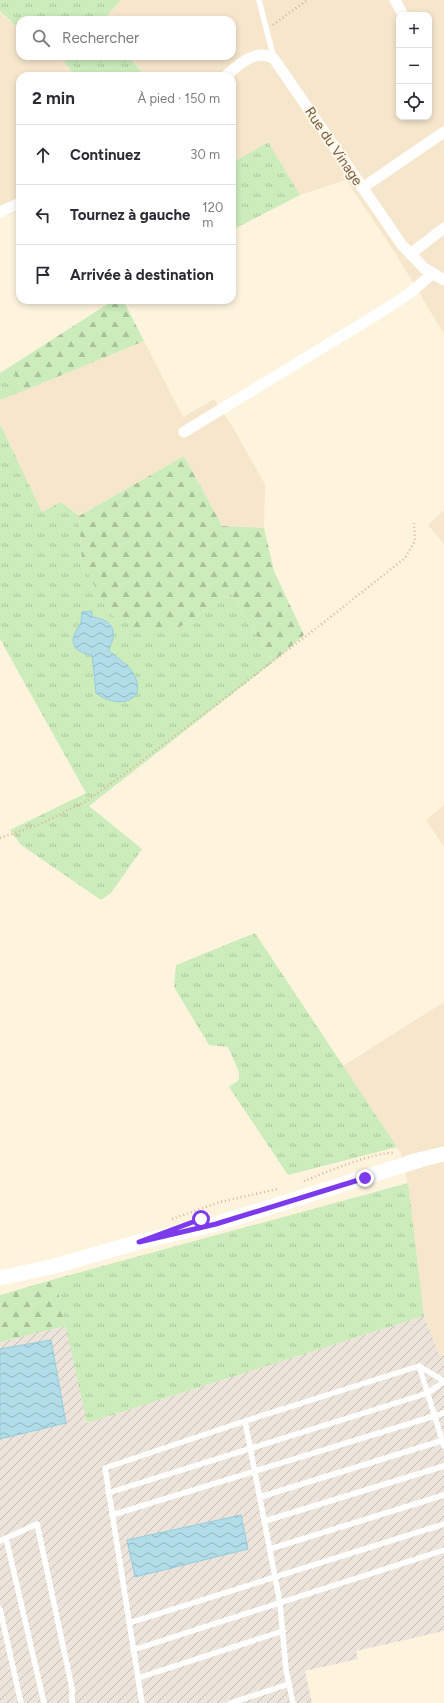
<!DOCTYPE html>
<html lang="fr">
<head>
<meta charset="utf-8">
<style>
	body { margin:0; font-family:Figtree,sans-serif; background:#f7f7f7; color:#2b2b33 }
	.controls { position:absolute; right:12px; top:12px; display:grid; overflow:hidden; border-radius:8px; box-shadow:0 2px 6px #0003 }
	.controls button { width:36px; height:36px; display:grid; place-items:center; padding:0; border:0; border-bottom:1px solid #e1e1e2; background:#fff; color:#2b2b33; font:20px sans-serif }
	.stop { position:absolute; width:12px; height:12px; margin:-9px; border:3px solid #7c3aed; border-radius:50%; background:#fff }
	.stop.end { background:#7c3aed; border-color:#fff; box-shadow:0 1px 4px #0008 }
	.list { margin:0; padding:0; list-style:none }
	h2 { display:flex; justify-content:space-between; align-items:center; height:52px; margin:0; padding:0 16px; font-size:17px }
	h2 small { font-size:13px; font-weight:400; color:#7c7c81 }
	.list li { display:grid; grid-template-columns:26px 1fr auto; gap:12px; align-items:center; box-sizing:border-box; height:60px; padding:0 16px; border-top:1px solid #e1e1e2 }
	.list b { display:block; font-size:15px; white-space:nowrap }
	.list em { font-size:13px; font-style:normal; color:#7c7c81 }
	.icon { flex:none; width:22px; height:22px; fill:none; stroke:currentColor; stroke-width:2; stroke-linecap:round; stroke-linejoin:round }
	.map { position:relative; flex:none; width:444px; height:1703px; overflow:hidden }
	.search { position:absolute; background:#fff; box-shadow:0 2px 6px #0003; left:16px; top:16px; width:220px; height:44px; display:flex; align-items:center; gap:10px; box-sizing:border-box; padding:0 14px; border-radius:12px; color:#7c7c81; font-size:15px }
	.panel { position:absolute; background:#fff; box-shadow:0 2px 6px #0003; left:16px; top:72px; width:220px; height:232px; border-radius:12px }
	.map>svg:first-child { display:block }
	.residential { fill:#f6e6cc; fill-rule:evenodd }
	.industrial { fill:url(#industrial-furrows) }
	.grass { fill:url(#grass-tufts) }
	.forest { fill:url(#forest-firs) }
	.water { fill:url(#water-waves); stroke:#97ccdc }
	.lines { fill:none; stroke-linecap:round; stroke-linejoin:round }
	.path { stroke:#dab697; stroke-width:2.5; stroke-dasharray:1 3; stroke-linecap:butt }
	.service { stroke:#fff; stroke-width:5.5 }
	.minor { stroke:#fff; stroke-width:11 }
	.secondary { stroke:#fff; stroke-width:15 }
	.route { stroke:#7c3aed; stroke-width:5 }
	.labels { text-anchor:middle; stroke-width:4; stroke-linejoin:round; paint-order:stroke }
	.street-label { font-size:14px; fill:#765944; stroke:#fff7e6 }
</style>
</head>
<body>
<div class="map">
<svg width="444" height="1703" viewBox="0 0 444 1703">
	<defs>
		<pattern id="industrial-furrows" width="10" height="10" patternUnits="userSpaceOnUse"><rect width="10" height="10" fill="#ece4db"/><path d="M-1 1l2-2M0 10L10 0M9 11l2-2" fill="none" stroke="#c4bcb3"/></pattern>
		<pattern id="grass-tufts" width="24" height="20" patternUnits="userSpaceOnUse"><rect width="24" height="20" fill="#ccecbc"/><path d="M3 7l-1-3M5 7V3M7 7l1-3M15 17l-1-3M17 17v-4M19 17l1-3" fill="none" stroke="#aac29a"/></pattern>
		<pattern id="forest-firs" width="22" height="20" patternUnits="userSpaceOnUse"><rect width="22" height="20" fill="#ccecbc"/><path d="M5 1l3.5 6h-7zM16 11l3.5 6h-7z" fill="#aac29a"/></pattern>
		<pattern id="water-waves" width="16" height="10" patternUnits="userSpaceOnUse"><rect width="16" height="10" fill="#b1dde9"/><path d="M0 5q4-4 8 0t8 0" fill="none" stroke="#95b6be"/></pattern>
	</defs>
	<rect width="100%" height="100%" fill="#fef4de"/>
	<g class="residential">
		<path d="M121,0h323v334l-47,-78 -51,-76 -46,15 -32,-53 -36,21v-87h-87l-17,-20h104v-36h-129zM399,15h30v102h-30z"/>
		<polygon points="0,12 20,30 20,56 59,56 76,76 20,76 20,209 11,214 0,217"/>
		<polygon points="144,341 183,417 214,399 232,426 265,484 264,528 222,526 184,456 79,516 61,502 42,512 2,429 0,424 0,400"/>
		<polygon points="444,510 444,544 428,525"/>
		<polygon points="444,805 444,847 426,820"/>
		<polygon points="444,1002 444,1356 440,1356 424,1316 408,1183 401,1153 343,1066"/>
	</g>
	<polygon class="industrial" points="424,1316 440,1356 444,1356 444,1631 356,1651 358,1659 305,1671 312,1703 0,1703 0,1342 66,1326 87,1423"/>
	<g class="grass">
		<polygon points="0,0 121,0 103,20 20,20 20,30 0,11"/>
		<polygon points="59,56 128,56 145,76 76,76"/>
		<polygon points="268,142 300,195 232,230 232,163"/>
		<polygon points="11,366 23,391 0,400 0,373"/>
		<polygon points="0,424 42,512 61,502 79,516 82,563 175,630 231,593 273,662 89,806 142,849 111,893 101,900 21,845 10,830 86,793 0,639"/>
		<polygon points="255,933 397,1147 288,1175 229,1087 239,1080 239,1072 228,1047 209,1045 174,987 176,965"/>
		<polygon points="408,1183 424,1316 87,1423 55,1279"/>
	</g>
	<g class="forest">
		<polygon points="114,300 123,300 144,341 23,391 11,366"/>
		<polygon points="184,456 222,526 264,528 274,571 304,635 273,662 231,593 175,630 139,630 111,615 82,563 79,516"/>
		<polygon points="55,1279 66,1326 0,1342 0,1295"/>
	</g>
	<g class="water">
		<path d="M92,611v6c11,1 24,7 21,21 -1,4 -3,8 -4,13 13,11 32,21 28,42 -9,14 -30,9 -41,0l-4,-38c-14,-2 -24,-9 -16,-24 2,-3 4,-6 5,-9 1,-3 0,-7 1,-10z"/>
		<polygon points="51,1340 66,1423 0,1439 0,1349"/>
		<polygon points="241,1515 248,1549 135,1577 127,1540"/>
	</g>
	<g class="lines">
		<g class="path">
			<polyline points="273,25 307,0"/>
			<polyline points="0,838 38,825 87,801 151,754 323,623 405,558 415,541 414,523"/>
			<path d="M304,1181c20,-8 72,-30 91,-28"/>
			<polyline points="172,1219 220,1202 277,1189"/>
		</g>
		<g class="service">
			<polyline points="259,0 274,59"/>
			<polyline points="419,1366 444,1381"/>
			<polyline points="108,1493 428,1393 443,1382"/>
			<polyline points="260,1497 444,1440"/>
			<polyline points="112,1515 444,1413"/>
			<polyline points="265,1521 444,1466"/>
			<polyline points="6,1538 44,1703"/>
			<polyline points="0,1541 37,1524 72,1688 72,1703"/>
			<polyline points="270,1549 444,1495"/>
			<polyline points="0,1609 21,1703"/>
			<polyline points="129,1623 444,1524"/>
			<polyline points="133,1650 444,1550"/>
			<polyline points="138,1678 283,1631"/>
			<polyline points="142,1703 105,1468 245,1421"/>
			<polyline points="230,1703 289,1684"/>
			<polyline points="293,1703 286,1670 280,1603 245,1421 419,1366 444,1446"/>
		</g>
		<g class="minor">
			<polyline points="395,0 402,13"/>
			<path d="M226,76c12,-11 31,-29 48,-17l128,186 22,23 20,12"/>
			<polyline points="362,188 444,132"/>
			<polyline points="0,212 20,203"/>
			<polyline points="410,254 444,228"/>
			<polyline points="184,432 381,312 410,293 432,274"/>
		</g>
		<g class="secondary">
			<polyline points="410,1162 444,1154"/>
			<polyline points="0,1278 51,1267 139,1242 216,1224 420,1160"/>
		</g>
	</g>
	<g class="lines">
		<polyline class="route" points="201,1219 139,1242 216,1224 365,1178"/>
	</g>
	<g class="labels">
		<g class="street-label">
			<text transform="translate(334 146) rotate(56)" y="5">Rue du Vinage</text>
		</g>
	</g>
</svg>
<div class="controls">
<button>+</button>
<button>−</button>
<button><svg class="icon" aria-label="locate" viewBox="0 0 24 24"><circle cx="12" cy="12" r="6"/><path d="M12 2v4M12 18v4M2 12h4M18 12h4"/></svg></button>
</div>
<div class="stop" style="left:201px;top:1219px"></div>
<div class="stop end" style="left:365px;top:1178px"></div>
<div class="search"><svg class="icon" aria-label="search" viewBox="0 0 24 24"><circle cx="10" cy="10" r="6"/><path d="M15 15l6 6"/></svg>Rechercher</div>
<section class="panel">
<h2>2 min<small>À pied · 150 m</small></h2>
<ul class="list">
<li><svg class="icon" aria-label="ahead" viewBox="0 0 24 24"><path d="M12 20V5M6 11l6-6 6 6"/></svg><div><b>Continuez</b></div><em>30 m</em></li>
<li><svg class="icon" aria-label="left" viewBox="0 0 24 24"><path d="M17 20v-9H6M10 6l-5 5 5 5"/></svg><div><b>Tournez à gauche</b></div><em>120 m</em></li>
<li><svg class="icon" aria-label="arrive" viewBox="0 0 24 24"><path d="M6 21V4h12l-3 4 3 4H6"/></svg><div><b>Arrivée à destination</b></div></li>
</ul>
</section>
</div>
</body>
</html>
